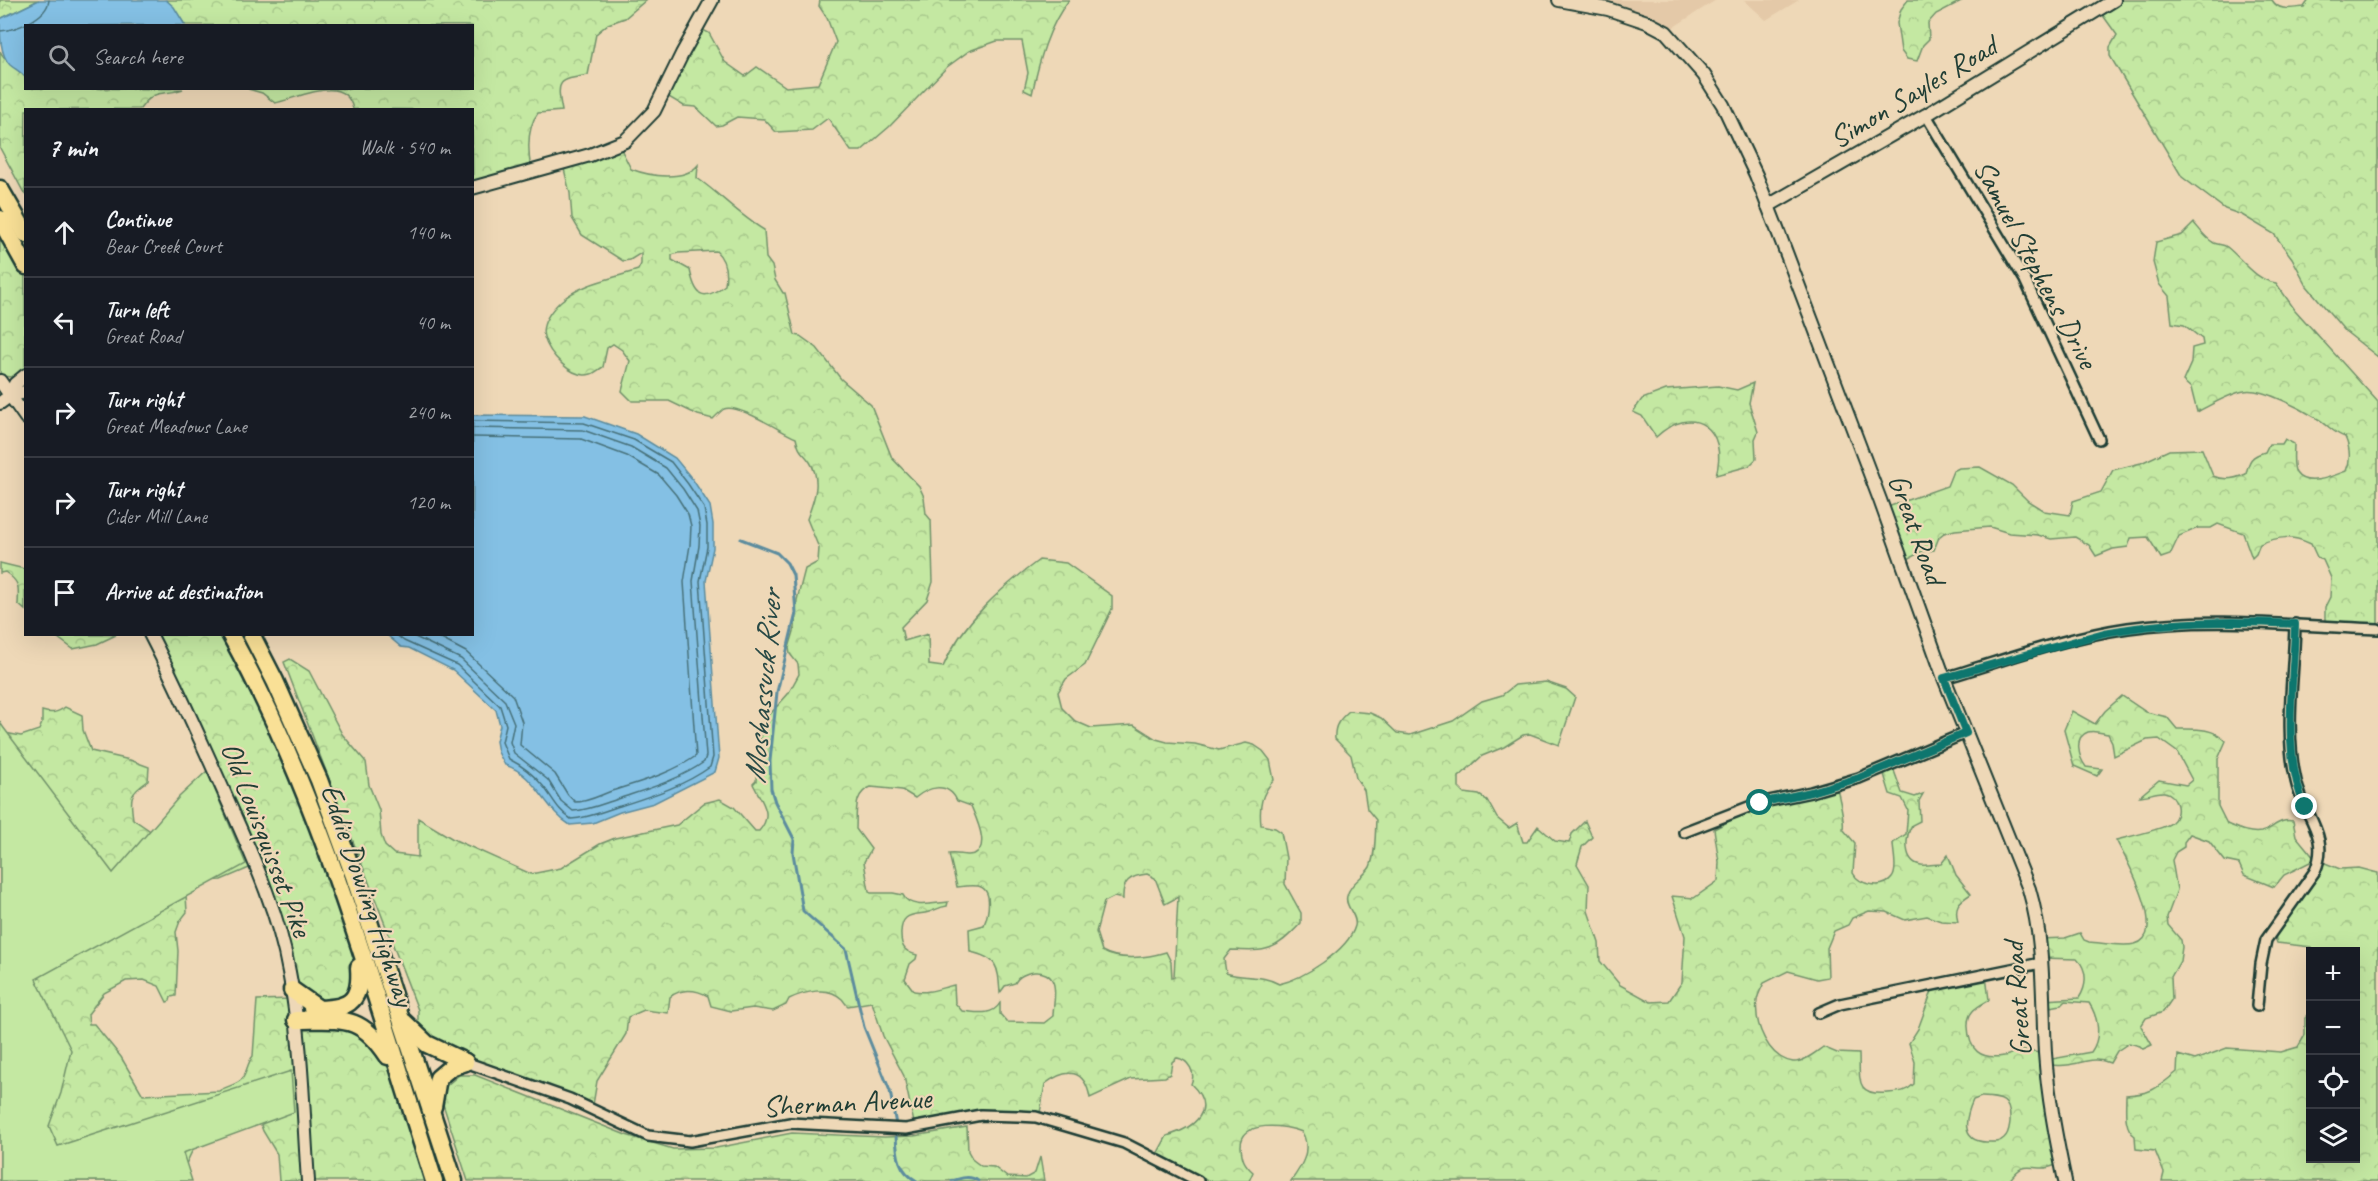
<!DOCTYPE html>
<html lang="en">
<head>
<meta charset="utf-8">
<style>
	body { margin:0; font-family:Caveat,sans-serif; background:#20242c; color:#f1f3f6 }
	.controls { position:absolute; right:18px; bottom:18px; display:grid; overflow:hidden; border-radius:0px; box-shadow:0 6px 24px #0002 }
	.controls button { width:54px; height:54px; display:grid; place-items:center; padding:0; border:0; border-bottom:2px solid #363941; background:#171b24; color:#f1f3f6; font:30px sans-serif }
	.stop { position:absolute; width:18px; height:18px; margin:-14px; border:4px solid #0f766e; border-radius:50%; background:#fff }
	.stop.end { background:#0f766e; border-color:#fff; box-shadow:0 2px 6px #0008 }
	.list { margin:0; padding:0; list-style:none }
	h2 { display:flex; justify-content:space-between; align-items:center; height:78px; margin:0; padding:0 24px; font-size:26px }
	h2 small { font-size:20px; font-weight:400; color:#9ea1a6 }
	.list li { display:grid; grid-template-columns:39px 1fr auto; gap:18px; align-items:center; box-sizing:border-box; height:90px; padding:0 24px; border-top:2px solid #363941 }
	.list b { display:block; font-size:22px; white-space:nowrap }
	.list p { margin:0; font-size:20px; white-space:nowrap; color:#9ea1a6 }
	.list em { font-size:20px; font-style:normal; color:#9ea1a6 }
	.icon { flex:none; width:33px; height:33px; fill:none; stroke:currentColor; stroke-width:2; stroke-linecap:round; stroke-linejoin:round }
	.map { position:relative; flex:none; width:2378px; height:1181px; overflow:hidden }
	.search { position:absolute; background:#171b24; box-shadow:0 6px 24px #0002; left:24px; top:24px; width:450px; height:66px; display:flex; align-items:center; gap:15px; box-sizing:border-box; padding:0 21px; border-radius:0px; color:#9ea1a6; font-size:22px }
	.panel { position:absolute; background:#171b24; box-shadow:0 6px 24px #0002; left:24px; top:108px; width:450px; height:528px; border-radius:0px }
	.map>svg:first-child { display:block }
	.built { fill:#e4c9a8 }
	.forest { fill:url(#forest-crowns); stroke:#72926b; stroke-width:1.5; fill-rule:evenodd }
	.green { fill:#c4e8a2; stroke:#72926b; stroke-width:1.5 }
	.water { fill:#84c0e4; stroke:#5c8c9e; stroke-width:1.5 }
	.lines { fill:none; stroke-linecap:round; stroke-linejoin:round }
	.shore { stroke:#47717a; stroke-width:1.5 }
	.stream { stroke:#5c8c9e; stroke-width:3 }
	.street-casing { stroke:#1f3d34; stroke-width:14 }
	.secondary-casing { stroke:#1f3d34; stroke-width:16 }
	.highway-casing { stroke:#1f3d34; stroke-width:21 }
	.street { stroke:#eed8b7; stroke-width:9 }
	.secondary { stroke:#eed8b7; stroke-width:12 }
	.highway { stroke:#f9e096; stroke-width:16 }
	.route { stroke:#0f766e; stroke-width:8 }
	.labels { text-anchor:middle; stroke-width:4.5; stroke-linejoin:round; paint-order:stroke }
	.street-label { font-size:30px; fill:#1f3d34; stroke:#eed8b7 }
	.water-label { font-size:32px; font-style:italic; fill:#294a46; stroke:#eed8b7 }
</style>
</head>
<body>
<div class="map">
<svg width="2378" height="1181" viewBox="0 0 2378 1181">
	<defs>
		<pattern id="forest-crowns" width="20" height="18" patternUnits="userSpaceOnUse" patternTransform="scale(1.5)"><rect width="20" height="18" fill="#c4e8a2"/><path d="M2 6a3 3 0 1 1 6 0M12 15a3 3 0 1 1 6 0" fill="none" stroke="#a8c88c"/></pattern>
	</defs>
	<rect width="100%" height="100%" fill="#eed8b7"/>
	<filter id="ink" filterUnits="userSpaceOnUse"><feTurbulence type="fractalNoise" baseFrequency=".0167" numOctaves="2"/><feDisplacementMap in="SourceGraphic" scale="12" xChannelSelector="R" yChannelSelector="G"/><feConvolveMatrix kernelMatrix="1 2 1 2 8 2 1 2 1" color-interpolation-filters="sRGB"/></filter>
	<g filter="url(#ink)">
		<g class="built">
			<polygon points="1609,0 1716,0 1666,32 1608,9"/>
			<polygon points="1744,0 1799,0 1766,20"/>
		</g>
		<g class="forest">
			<polygon points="0,0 39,0 0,19"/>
			<path d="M166,0h480l-21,18 -17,6 -12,10 -8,41c-30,5 -32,5 -26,36l-24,2c-12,15 -10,39 -7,57l-58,19 -1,-79 -119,-1c-8,-37 -56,-10 -78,-6l-13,-10 -14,-4 224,-1v-62l-287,-1 -12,-18z"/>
			<path d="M820,0h249c-21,26 -30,62 -37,94l-8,-4 4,-17 -6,-32h-25l-28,10 -22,16 -58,60 -28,24h-10l-23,-33 -16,12 -36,2 -12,-13 -27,-2 -15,8 -6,1 -20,-19 -12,-1 -17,-10 32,-68 10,5 16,29 20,14 12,-9 29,20 32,-3 18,-42 -9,-24 -8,-12z"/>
			<polygon points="1908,0 1963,0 1936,14 1928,23 1929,39 1923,45 1917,61 1907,59 1901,51 1897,23 1901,9"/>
			<path d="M2121,0h151c7,12 20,8 32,7l5,-7h69v357l-33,-26 -38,-45 -15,-28 -18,-24 -32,-19 -17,-6 -43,-32 -72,-121v-9l7,-12 -15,-21 1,-3z"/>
			<path d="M0,51c6,13 17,16 25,26l1,11 157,1c-21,8 -26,-3 -43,20l-114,1 -1,85 -25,-47z"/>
			<path d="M619,145l12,24c18,7 53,13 67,-4l-1,13c23,16 42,37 67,52l2,28 6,8 3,14 8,13h2l10,42 5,1 17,12 24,31 30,26 21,53 27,28 5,11 2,17 5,6 2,62 -6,18 -26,27 3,14 24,-7 1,31 14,2c19,-45 58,-79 96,-107l27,3 46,33v13l-27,56 -19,14 -8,13 4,16 13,13 16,7 43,-3 22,14 11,3 28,2 24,6 27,-7 8,2 9,6 7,9 4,20c-13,14 -15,26 -13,45l14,3 6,4 5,26 -1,26 16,29v10c-26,28 -33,29 -70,27l-7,9 2,14c18,6 36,1 53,11 23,-5 69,-33 76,-58 3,-11 -11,-19 -8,-30 3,-13 17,-19 23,-29 6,-14 5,-32 6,-47l-9,-11 -3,-19 -8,-12 -5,-23 -16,-16c-1,-14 4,-19 14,-28l21,2 11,5 16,15 13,2 43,-14 29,-20 20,-6 13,-10 31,-3 20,7 9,8 -16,48 -29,-11 -7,1 -19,12 -22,9 -23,21v11l5,5 15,2 8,5 10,18 12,10 8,-5 6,19h4l11,-16 17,15 14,2 3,-9 13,-13 7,16 -10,10 -5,17 12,21 -1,26 11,32 1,18 20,24 31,17 18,-1 13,-19 3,-46 -13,-40 22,2 24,-17 1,-19 -5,-33 46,-24 77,-18c2,14 8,29 6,42l12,14 -2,30c6,12 30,17 39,5 6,-8 1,-26 1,-35l13,-9 2,-24 -6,-12 -12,-4 -7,-23 10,-3 9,25 13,4 8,-3 -4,7 1,20 -8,4c-7,12 -9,37 9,40 6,1 14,-1 20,-1l7,-9 8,20 15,19c-13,8 -17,12 -13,28l-17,-1 -14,-5 -22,4 -18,-8 -18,-1 -17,7 -4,7 -14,6 -7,17 1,29 -11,2 -29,-8 -24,12c-3,6 -7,13 -7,18 -3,23 11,57 36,61 10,1 23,-10 30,-15l14,6 22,1c1,26 -4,42 29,39 11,-1 18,-1 26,-9l1,-22 -6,-19 9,-14 14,-38 3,-4 51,-11 3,24c-12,7 -22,11 -21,27 1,23 12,33 36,29 5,0 9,-4 13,-5 8,-1 20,2 28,2l2,7 44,-8c11,-15 7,-35 -2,-49l-24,-2 -4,4 -16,3 -2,-8 36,-2c8,-12 9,-28 -2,-39l-36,-1 -1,-19 25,-1 15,-5 4,7 5,2c14,1 33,5 46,2 35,-9 -10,-87 -19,-104 12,-3 48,-11 55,-17 11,-8 7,-29 -7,-31 -7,-1 -16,4 -24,4l19,-16 27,5 6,-5 -15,-28 -18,-13 -12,1 -33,16 -2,-14 -4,-8c-6,-1 -14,-4 -20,-2 -15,5 -9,26 -2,35l16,2 -5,7 -23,-10 -10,-36 8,-19 23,13 10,-13 17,-15 24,16 21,5 10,12c17,0 36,-2 49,12l-8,18v47l9,18c10,4 22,10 34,8 12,-3 18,-14 32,-11l3,15 19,23 25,10 19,-1 19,5v308h-216l2,-8 -9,-22 -19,-2 -1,-13c-12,-8 -9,-28 -9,-41 26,-1 31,-7 51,-23l1,-17 17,5 32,-12 54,4 17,-5 7,-12v-17l5,-5v145h46v-206l-42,-1 -3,-4 -34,-4 -5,-14 26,-36 16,-33 -30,15 -10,12 -30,-12 -5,-11 -14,-3 -16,-20 -19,-7 -6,8v5l-8,5 -4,8 5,30 -10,27 1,8 13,15 1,7 -2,14 -9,16 1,22 -9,13 -17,6 -5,8 11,19 -9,4 -3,-3 -11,-3 -12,8 -7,12c-16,-7 -27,0 -43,2 -6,1 -13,0 -19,0l12,99c-5,1 -11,4 -16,4 -19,0 -21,-6 -35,13h-718c11,-15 21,-31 11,-49 -16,-7 -62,-13 -61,15 1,12 3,17 12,25l-4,9h-41l-53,-23 12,-22c27,-8 51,-26 24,-52 5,-11 -2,-24 -14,-26l-5,4 -2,12 -5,3 -34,2 -41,19c-5,-29 -23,-31 -45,-14l-6,35 -76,-5 -49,9 -10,-47 -21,-40 -10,-31 -2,-3 -23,4c-3,-2 -4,-5 -6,-7 -14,-14 -38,-7 -53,0l-3,6 -13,6 -20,-3 -22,3 -20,-5 -3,-10c-12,-7 -27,-8 -38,1l-2,16 -24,-3 -16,7 -2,17 -29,47 -5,30 -117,-40 -57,-32v-29l-134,-348 6,-3 19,12 33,63 24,28 3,23 10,25 2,25 4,11 9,8 24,3v-39l35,21 78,35 30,-6 39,-24 15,-6 62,-13 27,-22 16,-4 14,8 21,24h4c15,-17 3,-29 -6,-47l3,-3 1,-23 6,-36 25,-28 11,-20 -1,-10 -8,-10 -1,-6 6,-20 2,-28 8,-31 13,-7 1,-14 -12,-29c7,-19 15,-38 3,-57 -8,-12 -10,-7 -14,-24 -15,-6 -58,-35 -72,-29 -3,2 -8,7 -11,10l-15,-4 -29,-14h-37l-10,-10 8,-30 -8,-11 -9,-6 -6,4 -4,19c-4,2 -8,6 -12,7 -19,6 -42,-20 -47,-37 -4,-13 8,-28 17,-36 21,-18 51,-22 77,-31l3,-6v-11l-11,7 -7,1 -41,-26 -10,-17 -2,-25 -7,-28zM716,251c10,9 11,21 9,34 -23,18 -30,10 -35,-15l-18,-10v-5l6,-2zM871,787l31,3 13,8c13,-11 33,-17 42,3l14,5c5,12 23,48 -3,49 -7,0 -11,-2 -19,-1l8,33c7,-1 15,-2 21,-1 16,3 10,29 6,39l-15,4 1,23c28,6 28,14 30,41l5,-7 10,-3c6,-13 33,-16 38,-1 4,9 0,24 0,34l-9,7 -37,-1 -7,-8v-11c-8,14 -25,9 -38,8l-7,-8 -1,-18c-14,3 -26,9 -40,6l-9,-12 5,-15 6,-5 1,-4c-4,-1 -9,-3 -12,-6 -6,-7 -5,-26 1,-31 7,-6 15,-3 23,-6 7,-2 10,-5 18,-6l1,-4c-14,1 -38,8 -45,-7l-10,-2h-22l-2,-2 -5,-29 7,-13 -15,-20c1,-16 -3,-36 15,-42zM1147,874l8,4 10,26 13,-7 -4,80 -2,1 -1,-16 -5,-10c-20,6 -47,9 -64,-1l-6,-19 8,-30 10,-5 9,2c-1,-18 7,-23 24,-25zM1981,1097c20,1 30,1 29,25 -1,6 -1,12 -6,16 -5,5 -11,4 -18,4 -26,-1 -21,-24 -13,-42z"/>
			<polygon points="0,221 25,266 25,378 0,376"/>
			<path d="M2194,223c6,7 12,16 20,20 5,2 9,1 13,4 16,13 28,33 49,36l19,27 83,92v231l-53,-5v-21l5,-10 1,-19 -8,-18 -6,-3 -6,-13c-20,-9 -32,-8 -51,0l-4,10 -4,4 -9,-25 -25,-9 -7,4h-13l-19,8 -9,19 -9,3 -13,-21 -17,1 -3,9 -15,2 -17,7 -7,-11 -14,-8 -24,2 -13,-4 -29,-2 -19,-6 -35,3 -11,3 -5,4 -5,13 -13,2 -19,10 -20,-53 65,-23 6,-15 6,-3 21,-1 32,18 16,16 16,10 26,4 3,-14 28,-9 12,-22 28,-7 28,-13 33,-1 11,27c11,5 22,3 33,-2 3,-14 5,-18 19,-22l4,-8h13l3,-5 9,5c0,8 -2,22 2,29 10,15 37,3 50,-2 5,-11 4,-23 -1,-34 -12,-4 -17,-12 -27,-18 -16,-10 -57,-32 -74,-28 -16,3 -33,14 -47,21l-6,-24 -8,-7 8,-18 1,-15 11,-3 -1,-6 -18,-14 -12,-2 -3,-27 -10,-12 -6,-22 3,-20 26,-7z"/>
			<path d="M1753,383l-4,20 9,29 -3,7 1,20 -7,7 -33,9c13,-46 -23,-73 -60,-38l-14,-21 -9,-4 9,-13 24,-9 52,-4 19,4z"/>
			<path d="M0,563l25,6v41l-7,-6c1,-17 2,-22 -13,-32l-5,1z"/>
			<polygon points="54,635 116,635 97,644 73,649"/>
			<path d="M150,635h80l115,275 14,63 -11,31 -54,-1 5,33 5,-6 13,-6 41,8 25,21 15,28 36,100h-155l-2,-27 -14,-23 -8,-23 -43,1 -34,72h-178v-460l5,12 16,3 18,-6 3,-7v-12c10,3 15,2 23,-4l17,8 1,15 8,21 39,9 19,7 -1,14c-19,13 -18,16 -15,38l16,11 5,11 46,-14 30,-16zM254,866l38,124 -1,9 -34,1 -4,56c-6,7 -6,17 -11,23 -7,7 -16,7 -23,12l-76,4 -22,-38 -27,-33h-5l-1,-10 16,-21 22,-12 18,-1 15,6 8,16 3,-1 1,-4 5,-1 2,-45 -2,-19 4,-11 7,-9 -1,-17 21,-14 14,-1z"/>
			<polygon points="459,1075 475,1075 626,1135 673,1149 716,1148 792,1133 884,1137 914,1136 967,1127 968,1151 973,1160 981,1166 994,1167 1007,1177 1026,1178 1035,1173 1040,1157 1044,1181 468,1181 441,1098 446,1086"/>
		</g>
		<polygon class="green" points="0,723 113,873 179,797 207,771 246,864 36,979 71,1050 61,1093 49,1126 58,1146 291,1071 294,1112 183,1153 192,1181 0,1181"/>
		<g class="water">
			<path d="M39,0h127l8,7 11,18 -159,1 -1,51c-5,-6 -9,-7 -15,-12 -10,-10 -10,-31 -10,-46z"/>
			<path d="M473,415l112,1 51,18 39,24 18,22 17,26 3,18v24l-7,33 13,177 -4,14 -61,31 -34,9 -27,11 -23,2c-26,-16 -34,-51 -65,-60l-7,-13 -2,-11 4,-16 -4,-15 -43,-40 -44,-22 -8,-1 -14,-12 85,-1z"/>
		</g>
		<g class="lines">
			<g class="shore">
				<path d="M0,31c16,-1 47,-13 49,-31"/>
				<path d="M395,634l9,7 53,24 43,41 6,19 -4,17 7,17c12,6 25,16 34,27 10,12 14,24 28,33 19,-1 32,-8 49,-13 31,-10 64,-20 90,-39l3,-10 -13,-176 7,-34v-22l-3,-17 -16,-24 -17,-22 -37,-22 -50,-17 -112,-2"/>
				<path d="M409,634l52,25 44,42 9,22 -4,19 4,11 34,27 13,21 12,10c17,-1 29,-7 45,-12 29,-10 61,-19 86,-37l2,-6 -13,-175 6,-35 1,-20 -3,-15 -14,-22 -17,-21 -35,-21 -48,-17 -111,-2"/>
				<path d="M432,634l34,18 47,44 9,26 -2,23 35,29 13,21 7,7c15,0 26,-8 40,-12 28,-9 57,-17 81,-34l-12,-174 6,-37 1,-19 -3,-12 -12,-19 -17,-20 -32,-19 -46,-17 -109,-2"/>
			</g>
			<g class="stream">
				<polyline points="741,539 777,553 787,563 793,575 796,613 777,692 770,761 771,789 775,802 794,839 793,853 803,911 846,949 864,1027 890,1091 896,1125"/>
				<path d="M896,1136c1,19 2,35 21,45"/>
				<path d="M952,1181c9,-3 18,-6 26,0"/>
			</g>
			<g class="street-casing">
				<g id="street">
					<polyline points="1926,115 2025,280 2099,439"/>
					<path d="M1944,678c61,-18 122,-41 184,-50 84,-12 167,-2 250,1"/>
					<polyline points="1684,832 1759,803 1811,792 1859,778 1966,733"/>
					<path d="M2257,1006l4,-42 5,-24 49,-69c16,-36 -12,-56 -19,-90 -12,-51 -2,-105 -1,-157"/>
					<polyline points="1819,1013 1840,1004 2041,963"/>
					<polyline points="465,1062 570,1099 648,1136 690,1141 790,1123 906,1129 981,1115 1018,1116 1036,1117 1124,1143 1198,1181"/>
				</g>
			</g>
			<g class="secondary-casing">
				<g id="secondary">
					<path d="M1559,0l49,9 39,13 19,10 38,43 19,30 33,70 23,59 101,266 64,178 85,211c16,54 13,109 16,164 3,44 11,85 20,128"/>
					<polyline points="472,188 590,155 625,141 654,111 682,54 712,0"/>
					<polyline points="1768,206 1926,115 2114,0"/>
					<polyline points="0,381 26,418"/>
					<polyline points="11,395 15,384 26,375"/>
					<polyline points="0,403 11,395 26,392"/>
					<path d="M150,634c27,52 50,105 74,158 25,57 54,117 65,180 13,68 14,139 19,209"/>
				</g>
			</g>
			<g class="highway-casing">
				<g id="highway">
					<polyline points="0,189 26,234"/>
					<polyline points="0,219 26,266"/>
					<path d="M230,634c94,170 145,363 204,547"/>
					<polyline points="251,634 275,681 319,780 354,876 454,1181"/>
					<polyline points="292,990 319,1009"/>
					<path d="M312,1009c34,0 50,-4 47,-42"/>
					<path d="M296,1020c47,0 64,-6 92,36"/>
					<polyline points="404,1022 427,1044 465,1062"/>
					<polyline points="433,1107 438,1078 451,1067 465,1062"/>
				</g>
			</g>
			<use href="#street" class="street"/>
			<use href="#secondary" class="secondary"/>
			<use href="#highway" class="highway"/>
		</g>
	</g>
	<g class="lines" filter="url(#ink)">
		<path class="route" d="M1760,803l51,-11 48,-14 107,-45 -22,-55 160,-45c63,-12 127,-13 191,-9 -1,61 -14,126 10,183"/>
	</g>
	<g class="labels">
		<g class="street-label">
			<text transform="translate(1913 92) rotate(-31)" y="10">Simon Sayles Road</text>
			<text transform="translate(2036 264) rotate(62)" y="10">Samuel Stephens Drive</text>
			<text transform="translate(1917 529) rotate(70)" y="10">Great Road</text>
			<text transform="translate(267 839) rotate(69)" y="10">Old Louisquisset Pike</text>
			<text transform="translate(368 895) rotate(71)" y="10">Eddie Dowling Highway</text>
			<text transform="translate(2017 999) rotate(-94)" y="10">Great Road</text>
			<text transform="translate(847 1102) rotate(-3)" y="10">Sherman Avenue</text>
		</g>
		<g class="water-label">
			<text transform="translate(762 687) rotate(-85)" y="11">Moshassuck River</text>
		</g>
	</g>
</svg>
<div class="controls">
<button>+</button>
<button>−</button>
<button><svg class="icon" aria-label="locate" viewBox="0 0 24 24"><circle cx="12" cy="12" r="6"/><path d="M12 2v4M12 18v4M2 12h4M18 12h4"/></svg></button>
<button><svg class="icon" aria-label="layers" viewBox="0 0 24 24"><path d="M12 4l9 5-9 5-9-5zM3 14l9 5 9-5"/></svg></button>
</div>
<div class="stop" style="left:1760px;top:803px"></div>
<div class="stop end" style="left:2305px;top:807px"></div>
<div class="search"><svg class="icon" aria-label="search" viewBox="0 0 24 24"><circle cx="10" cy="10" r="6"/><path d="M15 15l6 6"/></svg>Search here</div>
<section class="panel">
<h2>7 min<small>Walk · 540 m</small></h2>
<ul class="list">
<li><svg class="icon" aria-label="ahead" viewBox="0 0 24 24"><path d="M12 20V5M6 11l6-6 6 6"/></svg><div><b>Continue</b><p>Bear Creek Court</p></div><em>140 m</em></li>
<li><svg class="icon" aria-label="left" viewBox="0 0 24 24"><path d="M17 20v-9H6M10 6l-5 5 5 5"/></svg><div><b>Turn left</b><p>Great Road</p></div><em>40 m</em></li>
<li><svg class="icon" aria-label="right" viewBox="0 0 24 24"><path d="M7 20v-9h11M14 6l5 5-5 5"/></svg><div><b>Turn right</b><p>Great Meadows Lane</p></div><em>240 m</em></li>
<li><svg class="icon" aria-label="right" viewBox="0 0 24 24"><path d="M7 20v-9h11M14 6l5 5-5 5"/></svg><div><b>Turn right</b><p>Cider Mill Lane</p></div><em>120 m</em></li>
<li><svg class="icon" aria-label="arrive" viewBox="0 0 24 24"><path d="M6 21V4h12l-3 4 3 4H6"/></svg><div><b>Arrive at destination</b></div></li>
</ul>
</section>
</div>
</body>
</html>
